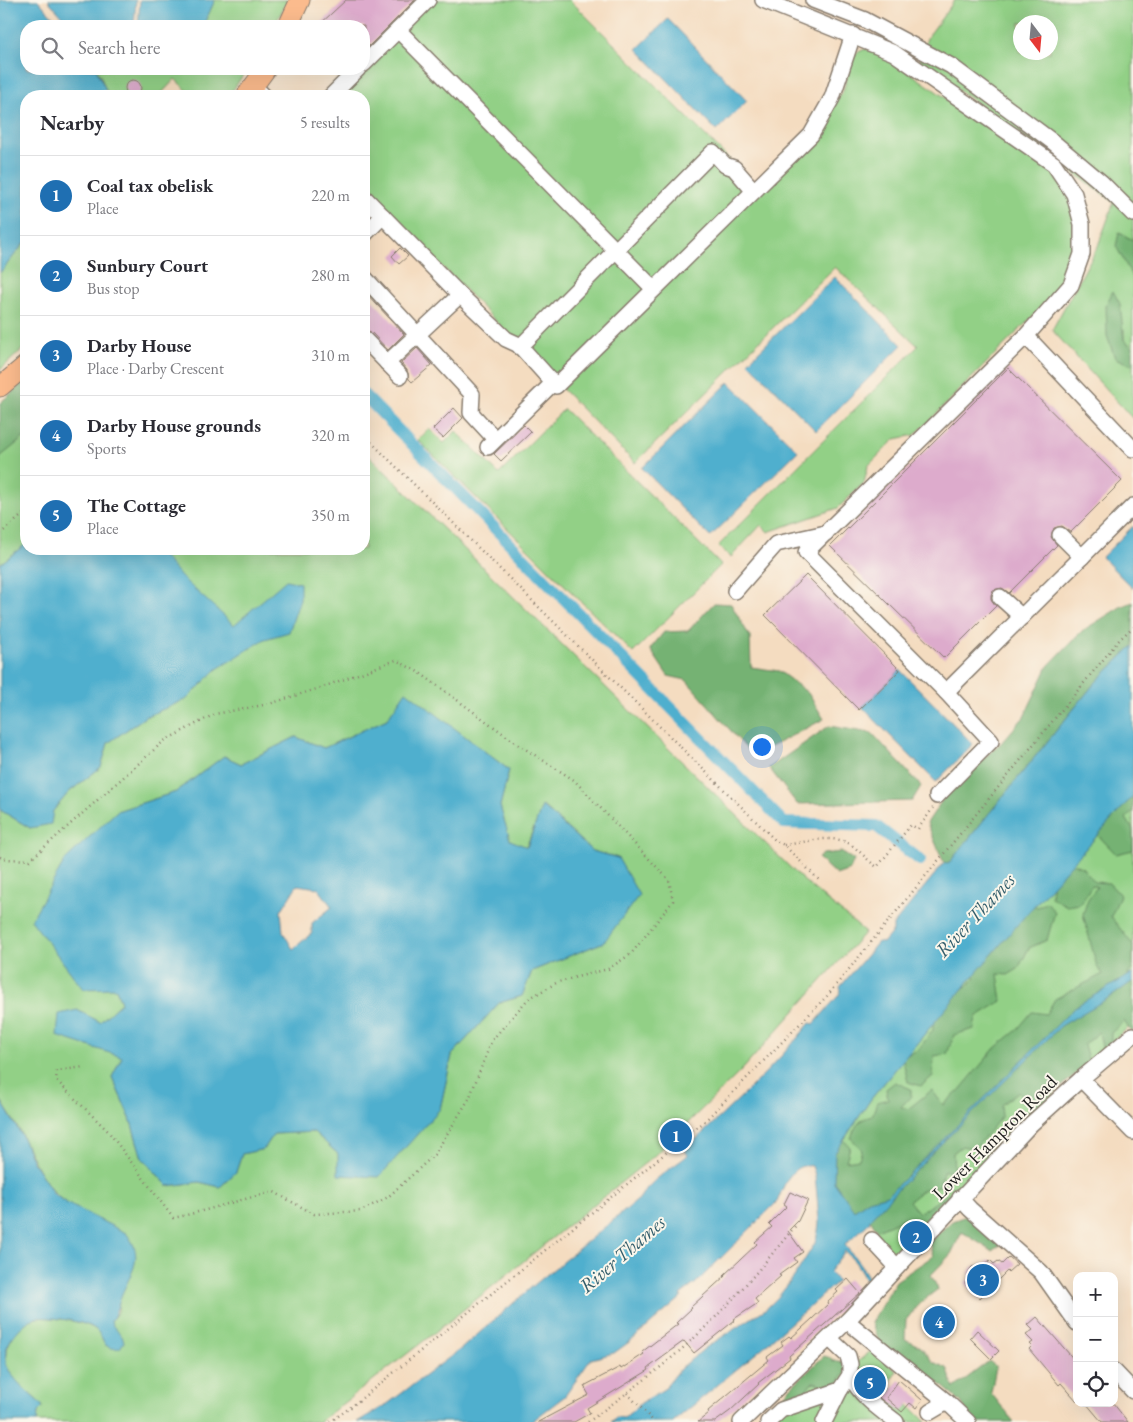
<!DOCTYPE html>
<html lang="en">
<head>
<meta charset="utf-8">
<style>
	body { margin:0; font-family:"EB Garamond",serif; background:#f2f2f3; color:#2b2b33 }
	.controls { position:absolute; right:15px; bottom:15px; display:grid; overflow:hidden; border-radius:10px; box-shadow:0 5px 20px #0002 }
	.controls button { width:45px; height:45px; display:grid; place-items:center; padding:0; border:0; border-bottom:1px solid #e1e1e2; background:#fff; color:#2b2b33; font:25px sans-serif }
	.compass { position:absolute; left:1013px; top:15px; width:45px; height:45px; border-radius:50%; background:#fff; box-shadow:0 5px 20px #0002; rotate:164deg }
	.you { position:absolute; left:761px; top:746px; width:18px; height:18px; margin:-12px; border:4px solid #fff; border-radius:50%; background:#1a73e8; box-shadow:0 0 0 8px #1a73e833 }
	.badge { display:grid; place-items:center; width:32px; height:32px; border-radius:50%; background:#1f6fb2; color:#fff; font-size:16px; font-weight:700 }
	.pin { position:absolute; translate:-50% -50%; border:2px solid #fff; box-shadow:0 1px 5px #0006 }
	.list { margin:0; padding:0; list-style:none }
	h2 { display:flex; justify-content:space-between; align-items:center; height:65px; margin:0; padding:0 20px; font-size:21px }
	h2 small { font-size:16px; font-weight:400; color:#7c7c81 }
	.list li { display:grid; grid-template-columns:32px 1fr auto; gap:15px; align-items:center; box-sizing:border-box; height:80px; padding:0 20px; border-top:1px solid #e1e1e2 }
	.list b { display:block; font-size:19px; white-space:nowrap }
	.list p { margin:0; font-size:16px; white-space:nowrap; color:#7c7c81 }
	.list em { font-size:16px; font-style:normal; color:#7c7c81 }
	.icon { flex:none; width:28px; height:28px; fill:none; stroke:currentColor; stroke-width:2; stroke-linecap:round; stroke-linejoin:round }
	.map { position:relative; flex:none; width:1133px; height:1422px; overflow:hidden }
	.search { position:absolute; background:#fff; box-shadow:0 5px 20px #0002; left:20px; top:20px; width:350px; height:55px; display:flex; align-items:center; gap:12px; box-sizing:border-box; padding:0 18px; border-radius:20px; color:#7c7c81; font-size:19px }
	.panel { position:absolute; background:#fff; box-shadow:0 5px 20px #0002; left:20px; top:90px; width:350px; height:465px; border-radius:20px }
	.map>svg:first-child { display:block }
	.green { fill:#92d086; stroke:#577651; fill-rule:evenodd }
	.forest { fill:#75b273; stroke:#486748 }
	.water { fill:#4fafce; stroke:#366675; fill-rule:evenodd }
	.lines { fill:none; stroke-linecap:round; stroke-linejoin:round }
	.canal { stroke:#4fafce; stroke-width:12 }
	.building { fill:#ddabcc }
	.minor-casing { stroke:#887c6e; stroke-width:18 }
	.major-casing { stroke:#887c6e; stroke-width:21 }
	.path { stroke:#887c6e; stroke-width:2.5; stroke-dasharray:1 4; stroke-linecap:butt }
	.minor { stroke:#fff; stroke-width:15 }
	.major { stroke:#fbbb8d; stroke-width:19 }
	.labels { text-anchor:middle; stroke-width:4; stroke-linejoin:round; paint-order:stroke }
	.street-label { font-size:19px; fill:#1c1c1c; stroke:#fbf7ec }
	.water-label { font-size:20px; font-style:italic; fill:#335e6c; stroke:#fbf7ec }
</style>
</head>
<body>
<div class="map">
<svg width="1133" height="1422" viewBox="0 0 1133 1422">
	<rect width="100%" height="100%" fill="#fbf7ec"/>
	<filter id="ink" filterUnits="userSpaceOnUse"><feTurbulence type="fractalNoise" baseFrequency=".02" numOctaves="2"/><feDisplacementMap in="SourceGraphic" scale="10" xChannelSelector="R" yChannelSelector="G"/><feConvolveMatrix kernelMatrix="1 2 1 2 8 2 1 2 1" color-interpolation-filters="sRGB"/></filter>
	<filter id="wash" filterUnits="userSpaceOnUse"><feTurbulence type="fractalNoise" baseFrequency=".0096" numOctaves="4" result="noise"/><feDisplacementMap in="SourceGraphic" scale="20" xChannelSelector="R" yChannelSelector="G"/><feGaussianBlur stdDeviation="1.12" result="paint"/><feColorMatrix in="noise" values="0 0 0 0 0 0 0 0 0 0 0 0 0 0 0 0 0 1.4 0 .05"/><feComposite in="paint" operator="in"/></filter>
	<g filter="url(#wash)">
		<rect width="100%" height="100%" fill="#f4dcc0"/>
		<g class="green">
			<polygon points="215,0 288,0 274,26 203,26"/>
			<polygon points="432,0 570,0 761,191 828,112 843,91 852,60 856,53 865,49 886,56 1053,173 1070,197 1079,223 1077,251 1068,276 1051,298 915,435 895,439 868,466 864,483 838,508 768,532 761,525 731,557 718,546 918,346 835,267 635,463 364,187 364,96 332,96"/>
			<path d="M955,0h178v240l-14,-7 9,33 5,12v70l-9,-8v-11l-9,29 18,7v54l-81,-89 46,-84 16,-44 -195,-140 8,-24zM1020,22h30v30h-30z"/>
			<polygon points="96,69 247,69 229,96 193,96 175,79 159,96 108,96 101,77"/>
			<polygon points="26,241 26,346 0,370 0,273"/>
			<polygon points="564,409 721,565 633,653 418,440 429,429 444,443 456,431 499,474"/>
			<polygon points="26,433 26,544 0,564 0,456"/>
			<path d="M364,451l439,429 62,52 -123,138 -88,86 -207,167 -128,99h-282l1,-10 4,-4v-3c-7,-7 -32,-28 -35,-35 -7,-19 10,-48 29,-52 12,-2 50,3 60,12 4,3 7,11 10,16l6,-19 -1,-6 7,-10 1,-11 -53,-97c-23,-18 -32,-42 -44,-67 -6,-13 -15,-25 -22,-37v-289l30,18 23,-17 16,-19 32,-25 7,-24 37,-26 42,-18 -119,-150h296zM406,692l103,78 -9,36 9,34 17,7 17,-41 49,45 26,7 -14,84 -72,29 -10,25 -23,7 -47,52 -12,54 -102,45 -24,-22 -40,2 -10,15 -22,5 -6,18 -16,15 -21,-5 -31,4 -26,-28 -12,-40 -18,-41 11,-20 -46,-47 23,12 21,-19 -5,-15 1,-177 59,-19 48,-36 17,8 55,-27 28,11 63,-29z"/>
			<polygon points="1133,796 1133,973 1076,1006 888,1195 835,1153 871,1099 942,1013 1024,917"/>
			<path d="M1127,990l6,34c-37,30 -73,60 -107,93 -45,44 -86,93 -134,136l-17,-21 67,-77z"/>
			<polygon points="871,1351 897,1371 888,1385 926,1422 761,1422 826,1360 856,1363"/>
		</g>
		<g class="forest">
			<polygon points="1119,233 1133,240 1133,278 1116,246"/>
			<polygon points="1113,291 1120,304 1124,340 1133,348 1133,365 1115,358 1107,336 1106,305"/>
			<polygon points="26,380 26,436 0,457 0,403"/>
			<polygon points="1133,602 1133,646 1094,684 949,863 944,863 927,823 951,787 1001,743 1024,717 1048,666 1082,631 1122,606"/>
			<polygon points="714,603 731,604 750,637 751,667 779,671 808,693 824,719 753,756 686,680 668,676 650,649 664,632 688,631"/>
			<polygon points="829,726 872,733 921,786 912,801 797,804 769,768"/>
			<polygon points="1133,793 1133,812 1126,818 1133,830 1133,850 1116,854 1094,831"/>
			<polygon points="841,852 854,860 850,870 836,875 818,858 823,854"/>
			<path d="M1069,862l13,5 12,15 15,1 11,12 -9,22 22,28v23l-5,6 5,7v50l-2,1 -7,-11 -13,12v15l-8,4 -4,-20 -15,13 5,17 -53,48 -18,-18 -17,13 1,11 -27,33 -13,-3 -9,7 1,17 -11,1 -3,15 -16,3 -15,12 10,12 31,-20 6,6 -30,32 -23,-12 -26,11 -7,-11 -19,3 -24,-41 6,-48 7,3 10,11 -4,14 13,-2 3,-9 -11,-12c5,-13 7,-18 21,-22l5,-14 11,-3 -2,-10 9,-7 16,7v7l-10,11 7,2 24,-19 11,15 16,-14 36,-43 21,-17 16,-19 14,2 9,-15 48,-25 -6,-7 -14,-53 5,-15 9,-12 -5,-2 -12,19 -13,2 -16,-9 2,-19z"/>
			<polygon points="1020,901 1037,907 1047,902 1055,912 1047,940 1029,948 1018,969 1008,975 998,974 1002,1001 976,1017 974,1029 954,1035 947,1054 934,1056 933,1076 921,1086 908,1082 902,1057 918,1050 933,1030 933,1013 975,979 975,965"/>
			<polygon points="972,1214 1003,1243 992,1251 962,1232 951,1254 931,1275 938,1289 919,1304 906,1320 905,1339 921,1347 933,1362 947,1368 954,1388 989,1361 996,1367 991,1393 1014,1422 974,1422 961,1402 940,1384 908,1359 886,1357 871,1323 896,1281 933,1256 929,1242 952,1221"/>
			<polygon points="824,1356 831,1358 833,1362 839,1361 843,1363 846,1372 834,1386 826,1388 815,1382 811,1383 799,1401 780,1403 788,1390"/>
		</g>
		<g class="water">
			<polygon points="0,0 38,0 61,26 26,26 26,69 96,69 106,90 84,96 26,96 26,241 0,273"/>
			<polygon points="48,0 136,0 134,26 70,26"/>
			<polygon points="140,0 215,0 203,26 138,26"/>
			<polygon points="668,19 747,101 717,131 637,49"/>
			<polygon points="835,277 902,345 816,431 748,362"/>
			<polygon points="729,382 798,451 710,537 642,468"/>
			<polygon points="1133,526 1133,588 1132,588 1102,557"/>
			<polygon points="26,544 26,549 157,549 181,577 234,625 286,580 300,583 300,599 289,632 265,639 238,656 217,669 187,699 145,717 108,743 101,767 69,792 53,811 51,824 30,828 0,810 0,564"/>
			<path d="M1133,646v150l-109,121 -82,96 -71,86 -36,54 -1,29 20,28 15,-10 19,-5 188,-189 57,-33v8l-18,13 -54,32 -123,121 -68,72 -1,4 -24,22 15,19 10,16 -3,3 -11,-20 -11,-12 -16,21 9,9 -78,69 -87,72h-62l6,-5 7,1 17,-15 23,-14 17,-21 24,-20 62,-40 11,-11 16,-20 21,-34 3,-12 1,-9 -2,-26 -2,-21 -3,-9c-21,-4 -28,20 -35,36l-81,81 -16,12 2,2 -50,43 -18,13 -23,6 -26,37 -34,26h-174l29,-17 76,-57 71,-62 106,-87c11,-19 32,-30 49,-44l-3,-4 7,-8c41,-38 82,-76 118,-120l4,1 24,-28 3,-5 -1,-4 38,-45 5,1 10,-12v-6l51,-62h5l145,-179z"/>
			<polygon points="900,670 973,744 936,782 862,707"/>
			<path d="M406,691l103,79 -9,36 10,34 17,7 15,-41 50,45 26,7 21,37 -35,47 -72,29 -10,25 -23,7 -47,52 -12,54 -61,68 -41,-2v-21l-24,-22 -40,2 -10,15 -22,5 -6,18 -16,15 -21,-5 -31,4 -26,-28 -12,-40 -18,-41 10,-20 -65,-21 2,-22 18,-4 23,12 21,-19 -5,-15 -33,1 -52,-69 35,-61 51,-48 59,-19 48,-36 17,8 55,-27 28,11 63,-29zM297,885l21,3 14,19 -20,16v10l-19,16 -10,-17 -2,-21z"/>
			<path d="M0,1099l22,37 11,26 21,32 12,9 60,30c21,25 3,41 -6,66 -3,9 -4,14 -9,22 2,9 12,12 13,21l-4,6c-19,3 -14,-10 -25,-19 -10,-8 -47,-13 -59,-11 -9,2 -16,10 -21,16 -7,9 -11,17 -9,28 2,14 25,33 36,43v3l-4,4 -1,10h-37z"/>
			<polygon points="943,1310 952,1318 934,1335 926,1326"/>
		</g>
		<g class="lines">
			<polyline class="canal" points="364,395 784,823 876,826 920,860"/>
		</g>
		<g id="blocks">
			<g class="building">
				<polygon points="346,0 415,0 364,51 364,26 318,26"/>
				<circle cx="133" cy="88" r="8"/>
				<polygon points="400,248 408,256 399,264 392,256"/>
				<polygon points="364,291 404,334 388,350 371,332 364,330"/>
				<polygon points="417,348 432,365 412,382 409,379 407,370 401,363"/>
				<polygon points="1008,368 1122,481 1071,532 1062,526 1054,528 1051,537 1057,545 1009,593 1002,588 993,590 991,595 991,599 996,606 944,658 830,546"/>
				<polygon points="454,408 463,418 443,438 433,429"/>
				<polygon points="524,425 531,432 501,461 494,454"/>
				<polygon points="806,575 900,670 859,710 765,615"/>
				<polygon points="790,1192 808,1200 798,1221 788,1231 803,1252 794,1258 797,1262 779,1275 781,1276 755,1299 758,1303 734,1319 735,1320 694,1353 684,1341 663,1356 663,1357 648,1368 649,1370 587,1408 590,1413 574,1422 538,1422 589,1395 584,1386 620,1367 621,1369 644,1354 642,1352 678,1324 676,1323 692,1308 691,1307 725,1276 724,1275 757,1244 755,1242 772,1227 769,1224 787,1206 784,1204"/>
				<polygon points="1009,1257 1017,1264 1008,1272 1007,1271 980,1298 965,1283 971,1278 969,1272 972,1267 977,1266 982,1267 990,1260 994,1264 998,1261 1002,1264"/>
				<polygon points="848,1279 860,1293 789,1356 790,1358 758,1383 759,1384 730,1411 715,1422 698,1422 709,1413 708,1411 769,1360 767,1357 783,1345 781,1342 789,1336 791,1338 812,1319 828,1304 827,1302 838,1292 836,1290"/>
				<polygon points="1037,1317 1077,1363 1077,1401 1061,1383 1059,1385 1029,1349 1032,1346 1030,1344 1033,1342 1026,1335 1033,1330 1028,1325"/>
				<polygon points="977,1330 999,1351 991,1359 970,1338"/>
				<polygon points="869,1371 881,1388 874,1392 862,1376"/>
				<polygon points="899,1380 922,1400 916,1408 910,1403 902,1412 886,1398"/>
				<polygon points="1086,1403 1113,1403 1128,1422 1102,1422"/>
			</g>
		</g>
	</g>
	<g filter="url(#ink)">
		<use href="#blocks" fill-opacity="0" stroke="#887c6e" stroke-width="1"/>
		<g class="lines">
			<g class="minor-casing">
				<g id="minor">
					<polyline points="763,0 894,53 1054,164 1074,194 1082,224 1082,254 1071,285 1026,336 806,552 946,692 991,741 937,796"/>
					<polyline points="813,0 865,20 951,66 1053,142 1102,183 1133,214"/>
					<polyline points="398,30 654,289"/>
					<polyline points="364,64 428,0"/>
					<polyline points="254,86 264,96"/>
					<polyline points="331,96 358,69"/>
					<polyline points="364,197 460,295 506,339 519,345 556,386 811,135 832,98 853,35"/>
					<polyline points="364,235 383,216"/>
					<polyline points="364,277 472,394 471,413 495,439"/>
					<polyline points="1026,336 1133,449"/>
					<polyline points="364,339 400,376"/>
					<polyline points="520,347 713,152 725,165 734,168 754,191"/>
					<polyline points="387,363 460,295"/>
					<polyline points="488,447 553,383"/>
					<polyline points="1060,535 1082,557"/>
					<polyline points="735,591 776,544 826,533"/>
					<polyline points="1000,597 1022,617"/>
					<polyline points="946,692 1133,506"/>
					<polyline points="1081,1079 1133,1132"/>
					<polyline points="960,1198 970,1209 1041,1272 1077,1323"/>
					<polyline points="872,1240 897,1267"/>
					<polyline points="847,1321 947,1402 968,1422"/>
					<polyline points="1114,1371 1133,1391"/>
					<path d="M850,1375c12,23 27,32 46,47"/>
					<polyline points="930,1412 947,1402"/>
					<polyline points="741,1422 847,1321 1031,1124 1081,1079 1133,1035"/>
					<polyline points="768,1422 781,1410 840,1390"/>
					<polyline points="824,1422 840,1390 850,1375 850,1364 848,1356 830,1339"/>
				</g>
			</g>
			<g class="major-casing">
				<g id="major">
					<polyline points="288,26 300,0"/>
					<polyline points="246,96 266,69"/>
					<polyline points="0,387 26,365"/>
				</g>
			</g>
			<g class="path">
				<polyline points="364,435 776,841 784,845 821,882"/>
				<polyline points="0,534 26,512"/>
				<path d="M784,845c20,-2 47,-12 66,-1 9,6 17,16 27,23l34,-42 7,4 15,-21"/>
				<path d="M0,857l6,2 24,1 134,-119 51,-27 54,-10 54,-17 73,-27 24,13 99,72 55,35 95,100 4,21 -42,53 -23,15 -50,13 -30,17 -36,41 -23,59 -35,56 -46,42 -27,14 -47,3 -40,-22c-34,7 -67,19 -101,26l-65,-87 -52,-51 1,-9 27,-4"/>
				<polyline points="627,1393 654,1422"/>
				<polyline points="330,1422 351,1407 704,1122 827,996 1120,639 1133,627"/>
				<path d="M588,1422c29,-22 59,-43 87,-67 46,-39 84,-85 122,-131"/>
			</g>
			<use href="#minor" class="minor"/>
			<use href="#major" class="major"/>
		</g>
	</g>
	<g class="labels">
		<g class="street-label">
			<text transform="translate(994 1137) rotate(-45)" y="7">Lower Hampton Road</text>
		</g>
		<g class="water-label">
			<text transform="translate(975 915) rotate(-47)" y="7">River Thames</text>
			<text transform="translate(622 1254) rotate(-41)" y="7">River Thames</text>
		</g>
	</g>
</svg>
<div class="controls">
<button>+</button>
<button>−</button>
<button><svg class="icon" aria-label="locate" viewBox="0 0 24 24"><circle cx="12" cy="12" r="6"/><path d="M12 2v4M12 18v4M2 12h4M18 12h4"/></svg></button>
</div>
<svg class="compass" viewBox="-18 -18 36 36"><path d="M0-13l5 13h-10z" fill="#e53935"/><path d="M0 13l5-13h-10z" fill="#7c7c81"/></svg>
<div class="you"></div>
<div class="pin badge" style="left:676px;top:1136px">1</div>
<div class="pin badge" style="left:916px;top:1237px">2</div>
<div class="pin badge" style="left:983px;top:1280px">3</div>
<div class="pin badge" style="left:939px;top:1322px">4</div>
<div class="pin badge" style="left:870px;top:1383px">5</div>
<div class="search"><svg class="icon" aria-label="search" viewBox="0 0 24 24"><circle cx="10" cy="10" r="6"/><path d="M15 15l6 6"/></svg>Search here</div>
<section class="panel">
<h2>Nearby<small>5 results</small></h2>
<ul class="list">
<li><span class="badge">1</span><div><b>Coal tax obelisk</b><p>Place</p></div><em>220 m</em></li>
<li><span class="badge">2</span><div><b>Sunbury Court</b><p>Bus stop</p></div><em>280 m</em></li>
<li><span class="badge">3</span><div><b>Darby House</b><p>Place · Darby Crescent</p></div><em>310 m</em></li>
<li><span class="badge">4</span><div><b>Darby House grounds</b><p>Sports</p></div><em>320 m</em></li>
<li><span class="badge">5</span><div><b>The Cottage</b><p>Place</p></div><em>350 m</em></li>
</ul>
</section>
</div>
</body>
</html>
